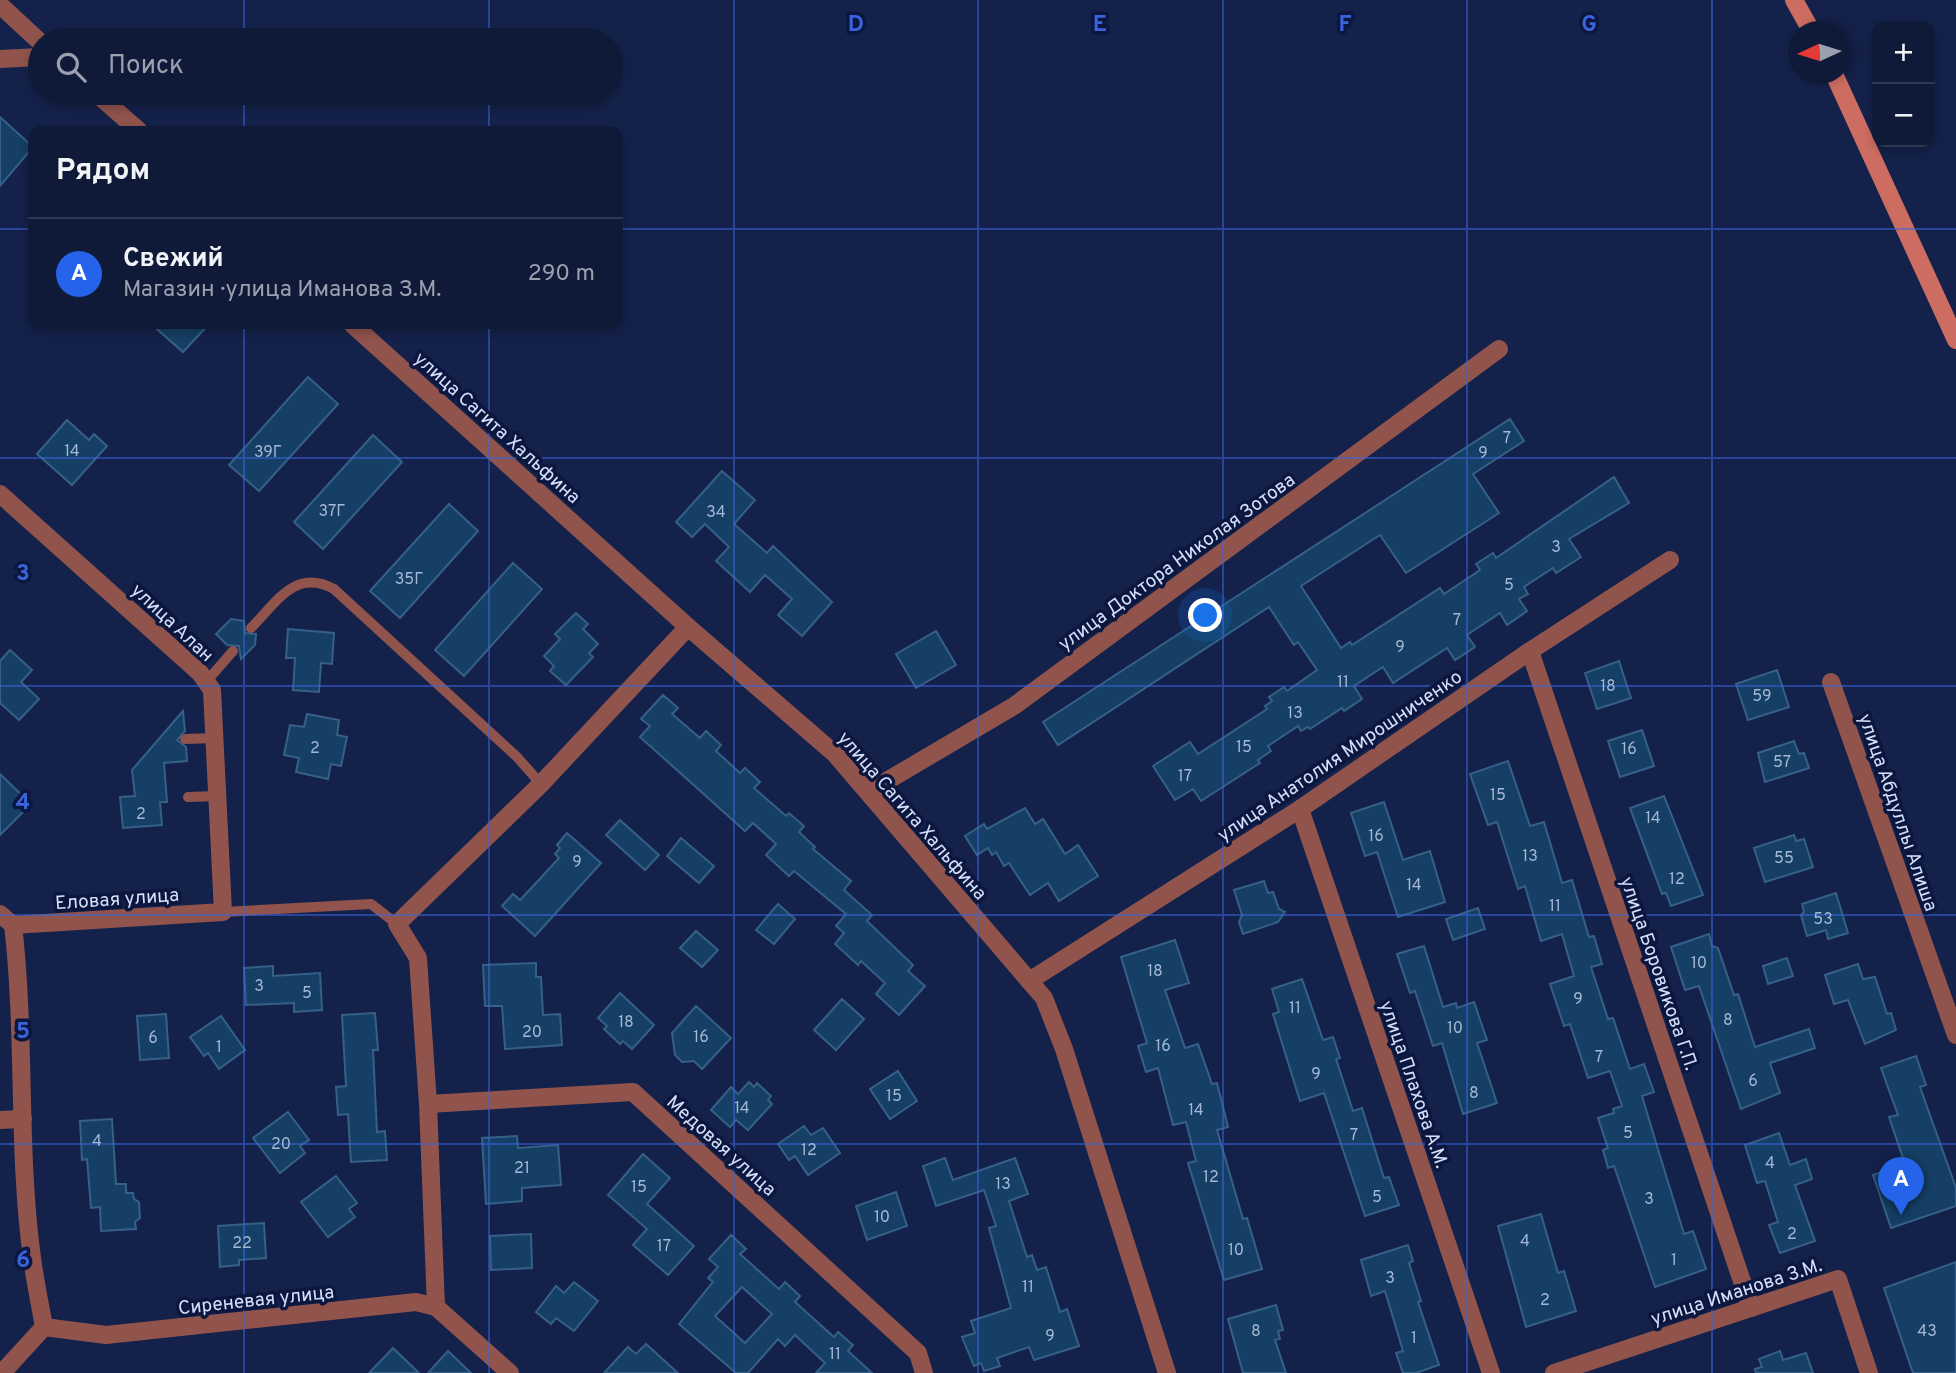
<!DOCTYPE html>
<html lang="ru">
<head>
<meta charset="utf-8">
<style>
	body { margin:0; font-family:Overpass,sans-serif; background:#1d2643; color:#f1f3f6 }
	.controls { position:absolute; right:21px; top:21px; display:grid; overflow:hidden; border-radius:14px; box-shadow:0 4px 10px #0003 }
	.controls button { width:63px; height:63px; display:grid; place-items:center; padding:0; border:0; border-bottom:2px solid #2f3853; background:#0f1938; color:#f1f3f6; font:35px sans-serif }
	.compass { position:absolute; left:1788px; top:21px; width:63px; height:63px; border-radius:50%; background:#0f1938; box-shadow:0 4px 10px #0003; rotate:266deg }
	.you { position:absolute; left:1206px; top:616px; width:24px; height:24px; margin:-18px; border:5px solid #fff; border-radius:50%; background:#1a73e8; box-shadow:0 0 0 10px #1a73e833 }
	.badge { display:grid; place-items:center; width:46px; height:46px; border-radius:50%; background:#2563eb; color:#fff; font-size:23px; font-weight:700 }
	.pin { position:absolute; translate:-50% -58px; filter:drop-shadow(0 2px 4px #0008) }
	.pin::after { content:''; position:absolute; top:37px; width:24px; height:21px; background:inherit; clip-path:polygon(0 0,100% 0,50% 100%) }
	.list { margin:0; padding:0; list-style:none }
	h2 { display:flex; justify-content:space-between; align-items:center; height:91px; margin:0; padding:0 28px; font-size:30px }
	h2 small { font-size:23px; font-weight:400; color:#9ba0ae }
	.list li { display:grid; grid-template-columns:46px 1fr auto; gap:21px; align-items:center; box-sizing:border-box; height:112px; padding:0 28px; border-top:2px solid #2f3853 }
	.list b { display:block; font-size:26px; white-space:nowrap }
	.list p { margin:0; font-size:23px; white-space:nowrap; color:#9ba0ae }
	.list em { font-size:23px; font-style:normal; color:#9ba0ae }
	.icon { flex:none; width:38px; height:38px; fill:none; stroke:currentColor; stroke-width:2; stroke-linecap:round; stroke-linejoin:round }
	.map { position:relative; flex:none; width:1956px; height:1373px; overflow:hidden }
	.search { position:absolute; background:#0f1938; box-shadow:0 4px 10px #0003; left:28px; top:28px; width:595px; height:77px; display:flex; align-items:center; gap:18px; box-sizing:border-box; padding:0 24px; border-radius:38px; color:#9ba0ae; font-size:26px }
	.panel { position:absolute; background:#0f1938; box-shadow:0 4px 10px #0003; left:28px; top:126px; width:595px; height:203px; border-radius:14px }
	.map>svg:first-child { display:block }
	.building { fill:#153f64; stroke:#366087; stroke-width:2; fill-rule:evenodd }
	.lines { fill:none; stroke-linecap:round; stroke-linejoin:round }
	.lane { stroke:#90544c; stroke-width:10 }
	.street { stroke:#90544c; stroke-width:18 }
	.secondary { stroke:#cd6d61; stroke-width:18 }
	.grid { fill:none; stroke:#3964dd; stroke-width:2; stroke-opacity:0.55 }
	.labels { text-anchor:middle; stroke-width:7; stroke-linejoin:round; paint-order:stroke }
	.number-label { font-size:16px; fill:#a5b8d6 }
	.street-label { font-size:19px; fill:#d5e0fc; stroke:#0c173f }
	.grid-label { font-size:23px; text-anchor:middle; font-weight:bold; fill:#3964dd; stroke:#0c173f; stroke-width:7; stroke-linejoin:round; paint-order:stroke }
</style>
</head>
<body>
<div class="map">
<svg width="1956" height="1373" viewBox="0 0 1956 1373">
	<rect width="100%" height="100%" fill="#14214a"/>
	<g class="building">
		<polygon points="0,117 33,147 0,186"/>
		<polygon points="151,324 209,324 183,352"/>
		<polygon points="308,377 338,404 259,491 229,465"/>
		<polygon points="1510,419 1524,441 1473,474 1499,513 1406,573 1380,535 1301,586 1341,648 1350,642 1352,645 1440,588 1444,594 1480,570 1476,564 1493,553 1496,558 1614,477 1629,503 1569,539 1581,557 1556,573 1553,568 1524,587 1528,594 1519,599 1527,611 1507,625 1500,613 1467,635 1475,647 1455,660 1447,648 1393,683 1383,667 1354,686 1362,699 1344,711 1342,708 1310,729 1308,727 1301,731 1298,726 1268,746 1271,751 1258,760 1260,763 1201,801 1193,789 1175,800 1153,766 1190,742 1198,754 1267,709 1265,706 1272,701 1269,697 1284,687 1287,691 1317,670 1298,642 1294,645 1269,607 1058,745 1043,722"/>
		<polygon points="67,420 89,440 94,434 107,446 72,485 37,454"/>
		<polygon points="373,435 402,462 323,549 294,522"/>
		<polygon points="722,471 755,500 734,524 767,553 773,546 832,602 802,636 778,615 792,599 765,575 750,592 716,561 729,547 705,524 692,537 676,522"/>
		<polygon points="449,504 478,531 400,618 370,591"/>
		<polygon points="513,563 542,589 464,676 435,650"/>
		<polygon points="576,613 588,624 583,629 598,644 589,653 593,657 566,685 550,671 554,666 544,656 560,639 555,634"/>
		<polygon points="231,619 244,621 245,633 256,634 255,645 241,659 239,646 227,645 216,634"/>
		<polygon points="288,629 334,633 332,664 321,663 319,692 293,690 295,658 286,658"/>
		<polygon points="936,631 956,665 916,688 896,654"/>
		<polygon points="10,650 32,670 21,682 39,699 19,720 0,703 0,661"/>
		<polygon points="1619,661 1631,698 1597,709 1585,673"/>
		<polygon points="1777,670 1789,707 1748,720 1736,684"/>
		<polygon points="663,695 678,708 672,714 700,738 706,731 721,745 716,751 740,773 745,768 760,782 754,788 786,816 789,813 804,826 799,832 815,847 813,849 851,881 844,890 872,915 867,921 913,965 908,971 925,986 899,1015 876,994 885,983 861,961 858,965 835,944 844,933 836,926 846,914 794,871 789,876 766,855 776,844 753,823 745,831 640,737 650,726 641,719"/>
		<polygon points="183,711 185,731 177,740 186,747 187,761 164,763 167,802 160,802 162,825 123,828 120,797 135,796 132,770"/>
		<polygon points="307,714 339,720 337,735 347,737 341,766 331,764 328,779 296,772 299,758 284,755 290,725 304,727"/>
		<polygon points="1642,730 1654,766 1620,777 1608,741"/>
		<polygon points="1794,741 1799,754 1804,753 1809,768 1765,782 1758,753"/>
		<polygon points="1508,761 1530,826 1544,822 1562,883 1572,880 1589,937 1594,936 1602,964 1591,967 1608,1019 1613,1018 1630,1069 1644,1064 1654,1092 1642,1096 1657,1146 1684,1234 1693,1231 1706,1269 1655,1287 1614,1166 1608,1168 1603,1150 1608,1148 1598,1118 1614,1113 1613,1109 1622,1106 1610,1071 1588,1078 1570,1024 1564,1026 1550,984 1574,976 1562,934 1541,941 1525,886 1518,889 1497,822 1488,825 1470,774"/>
		<polygon points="0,774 31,804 0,835"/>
		<polygon points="1664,796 1703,895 1671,906 1666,893 1662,894 1630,808"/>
		<polygon points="1384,802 1403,860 1430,851 1445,902 1398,917 1377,852 1365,856 1351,813"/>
		<polygon points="1025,808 1035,824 1043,819 1065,854 1078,845 1098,876 1059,901 1048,883 1030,895 1009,863 1004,866 996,852 992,855 988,848 977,855 965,836 984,824 987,829"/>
		<polygon points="620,820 659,855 645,870 606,835"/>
		<polygon points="567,833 601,863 535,936 502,906 513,894 520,900 536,883 559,858 555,854 560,848 557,845"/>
		<polygon points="1794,835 1796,841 1804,839 1813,867 1765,882 1754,848"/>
		<polygon points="681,838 714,866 699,883 667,856"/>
		<polygon points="1264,881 1268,893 1273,892 1279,909 1285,912 1278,922 1243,934 1239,922 1242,915 1234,890"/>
		<polygon points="1836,893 1848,933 1828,939 1826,930 1807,936 1801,915 1804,912 1802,904"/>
		<polygon points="778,904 795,919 774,944 756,930"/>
		<polygon points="1478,908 1485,929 1453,940 1446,919"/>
		<polygon points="696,931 718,950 702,967 680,948"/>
		<polygon points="1709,934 1712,946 1718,948 1734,995 1738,994 1755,1047 1809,1029 1815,1048 1770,1063 1780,1093 1741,1109 1699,986 1685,990 1671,947"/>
		<polygon points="1175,940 1189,983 1165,990 1185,1048 1198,1044 1212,1084 1217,1083 1228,1127 1217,1130 1243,1219 1247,1218 1262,1269 1224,1280 1188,1163 1196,1161 1186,1122 1173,1125 1158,1068 1146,1072 1138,1046 1147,1043 1121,957"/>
		<polygon points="1424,946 1443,1007 1456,1003 1457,1008 1474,1002 1487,1040 1477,1043 1497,1103 1463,1114 1442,1043 1433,1046 1415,991 1410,993 1397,954"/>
		<polygon points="1787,958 1793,976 1768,984 1763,966"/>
		<polygon points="536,963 536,977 541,977 543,1015 560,1014 562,1045 505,1049 502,1006 485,1006 483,965"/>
		<polygon points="1858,964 1863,979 1875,977 1887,1014 1891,1013 1896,1030 1865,1044 1848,1000 1834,1004 1825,975"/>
		<polygon points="273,966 273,976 320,973 322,1010 294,1012 294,1003 246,1005 244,968"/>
		<polygon points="1302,979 1323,1040 1333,1037 1340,1058 1336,1059 1353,1111 1362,1108 1384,1178 1389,1177 1399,1205 1365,1216 1324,1093 1300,1101 1273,1014 1279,1012 1272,989"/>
		<polygon points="620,993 654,1025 632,1049 623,1041 620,1044 604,1029 607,1026 598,1018"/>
		<polygon points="842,999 864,1019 836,1050 814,1030"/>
		<polygon points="696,1006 731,1038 702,1069 694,1061 682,1062 675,1055 672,1033"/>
		<polygon points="375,1013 378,1050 373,1050 377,1132 385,1131 387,1160 351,1162 348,1114 338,1115 336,1087 346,1086 342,1015"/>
		<polygon points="166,1014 169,1058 140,1060 137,1016"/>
		<polygon points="221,1016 245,1050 219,1069 208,1053 204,1056 190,1037"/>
		<polygon points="1916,1056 1926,1085 1920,1087 1956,1188 1956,1206 1891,1228 1873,1175 1905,1164 1889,1117 1898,1115 1881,1068"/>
		<polygon points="898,1071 917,1101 890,1119 870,1089"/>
		<polygon points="749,1082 754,1087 757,1083 771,1096 768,1100 772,1104 748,1130 736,1120 730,1127 711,1110 731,1087 738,1094"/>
		<polygon points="288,1112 309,1140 300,1146 305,1153 280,1173 253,1138"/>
		<polygon points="112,1119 116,1184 126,1184 126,1193 133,1193 134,1199 139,1202 140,1218 135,1222 136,1229 101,1231 100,1207 91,1208 87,1159 82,1160 80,1121"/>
		<polygon points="804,1126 811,1135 823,1128 840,1153 808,1175 795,1156 789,1160 778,1144"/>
		<polygon points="1779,1133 1790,1165 1806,1159 1812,1179 1795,1185 1815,1241 1780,1253 1769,1225 1778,1222 1765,1181 1757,1183 1745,1145"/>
		<polygon points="517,1136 518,1148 558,1145 561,1185 522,1188 522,1201 486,1204 482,1138"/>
		<polygon points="643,1154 670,1178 647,1204 694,1246 668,1275 633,1245 647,1229 608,1195"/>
		<polygon points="945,1158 953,1180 1015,1158 1028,1194 1009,1201 1027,1257 1032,1255 1037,1270 1046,1267 1060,1312 1067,1309 1079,1346 1034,1360 1029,1347 997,1358 1000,1366 984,1371 981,1363 974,1366 962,1337 975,1333 971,1321 1011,1308 989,1228 996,1226 984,1190 936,1206 923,1166"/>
		<polygon points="336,1176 357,1203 349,1209 355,1217 328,1237 301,1202"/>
		<polygon points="896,1192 907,1226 867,1240 856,1206"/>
		<polygon points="1541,1214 1558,1273 1564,1271 1576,1311 1526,1327 1498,1226"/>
		<polygon points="264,1223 266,1258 239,1260 239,1265 220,1267 218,1226"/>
		<polygon points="531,1234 532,1268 491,1270 490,1236"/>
		<path d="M731,1235l15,14 -6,5 39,35 6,-7 15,14 -5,6 39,35 4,-5 15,13 -5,6 24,22h-56l9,-10 -30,-28 -10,11 -7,-7 -30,34h-12l-57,-49 34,-42 -5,-4 10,-11 -9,-8zM742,1287l30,27 -27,29 -30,-27z"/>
		<polygon points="1408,1245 1413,1261 1409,1263 1421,1301 1418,1302 1439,1365 1416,1373 1403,1373 1396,1353 1403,1351 1385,1291 1371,1296 1361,1260"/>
		<polygon points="1956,1262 1956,1373 1913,1373 1884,1288"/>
		<polygon points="574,1282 598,1301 574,1331 556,1318 551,1324 536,1312 556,1286 564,1293"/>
		<polygon points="1276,1305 1283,1330 1278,1331 1280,1339 1275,1340 1286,1373 1243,1373 1228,1319"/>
		<polygon points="646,1344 678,1373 604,1373 628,1347 636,1354"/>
		<polygon points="393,1348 419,1373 369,1373"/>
		<polygon points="448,1351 471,1373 428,1373"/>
		<polygon points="1780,1351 1783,1360 1806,1353 1813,1373 1756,1373 1755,1369 1762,1367 1759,1359"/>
	</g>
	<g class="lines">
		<g class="lane">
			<path d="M251,628c26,-26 44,-60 83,-39l183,168 24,27"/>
			<polyline points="206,682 233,651"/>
			<polyline points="185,739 215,738"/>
			<polyline points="188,797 217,796"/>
			<polyline points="223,912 371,904 397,924"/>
		</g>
		<g class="street">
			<polyline points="0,5 40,42"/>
			<polyline points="0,59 40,57"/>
			<polyline points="96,93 139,131"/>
			<polyline points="352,324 688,627 835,754 1044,998 1064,1049 1167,1373"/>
			<polyline points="0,494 200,673 212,690 223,912 13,925"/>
			<polyline points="1530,651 1751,1308"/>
			<polyline points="1831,682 1956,1035"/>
			<polyline points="868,792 1014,706 1499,349"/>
			<polyline points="1300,809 1491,1373"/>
			<path d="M0,914l13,11c13,111 4,223 19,333 3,23 8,46 12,69"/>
			<polyline points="1029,981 1300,809 1530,651 1670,560"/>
			<polyline points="428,1104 633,1092 918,1353 924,1373"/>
			<polyline points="0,1120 23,1119"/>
			<polyline points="436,1307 428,1104 418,958 397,924 541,784 688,627"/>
			<polyline points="44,1327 106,1335 416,1302 436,1307 510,1373"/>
			<polyline points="2,1373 44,1327"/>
			<polyline points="1554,1373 1838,1279 1869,1373"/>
		</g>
		<g class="secondary">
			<polyline points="1794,0 1812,32"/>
			<polyline points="1834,74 1956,340"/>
		</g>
	</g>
	<path class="grid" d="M244,0v40M489,0v40M734,0v1373M978,0v1373M1223,0v1373M1467,0v1373M1712,0v1373M244,93v38M489,93v38M0,229h33M618,229h1338M244,324v1049M489,324v1049M0,458h1956M0,686h1956M0,915h1956M0,1144h1956"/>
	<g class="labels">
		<g class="number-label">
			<text x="1507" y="443">7</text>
			<text x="72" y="456">14</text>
			<text x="268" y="457">39Г</text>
			<text x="1483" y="458">9</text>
			<text x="332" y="516">37Г</text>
			<text x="716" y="517">34</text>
			<text x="1556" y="552">3</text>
			<text x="409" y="584">35Г</text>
			<text x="1509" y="590">5</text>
			<text x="1457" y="625">7</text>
			<text x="1400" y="652">9</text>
			<text x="1343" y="687">11</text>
			<text x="1608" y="691">18</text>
			<text x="1762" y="701">59</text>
			<text x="1295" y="718">13</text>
			<text x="1244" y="752">15</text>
			<text x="315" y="753">2</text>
			<text x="1629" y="754">16</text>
			<text x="1782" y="767">57</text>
			<text x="1185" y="781">17</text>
			<text x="1498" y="800">15</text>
			<text x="141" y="819">2</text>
			<text x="1653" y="823">14</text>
			<text x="1376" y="841">16</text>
			<text x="1530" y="861">13</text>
			<text x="1784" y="863">55</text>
			<text x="577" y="867">9</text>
			<text x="1677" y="884">12</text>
			<text x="1414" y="890">14</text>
			<text x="1555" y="911">11</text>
			<text x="1823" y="924">53</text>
			<text x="1699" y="968">10</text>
			<text x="1155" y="976">18</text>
			<text x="259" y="991">3</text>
			<text x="307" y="998">5</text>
			<text x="1578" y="1004">9</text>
			<text x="1295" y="1013">11</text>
			<text x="1728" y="1025">8</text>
			<text x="626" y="1027">18</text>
			<text x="1455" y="1033">10</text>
			<text x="532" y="1037">20</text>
			<text x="701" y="1042">16</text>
			<text x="153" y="1043">6</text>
			<text x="1163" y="1051">16</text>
			<text x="219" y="1052">1</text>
			<text x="1599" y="1062">7</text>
			<text x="1316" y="1079">9</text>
			<text x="1753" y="1086">6</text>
			<text x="1474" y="1098">8</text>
			<text x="894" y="1101">15</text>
			<text x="742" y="1113">14</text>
			<text x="1196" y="1115">14</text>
			<text x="1628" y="1138">5</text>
			<text x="1354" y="1140">7</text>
			<text x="97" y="1146">4</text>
			<text x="281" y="1149">20</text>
			<text x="809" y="1155">12</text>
			<text x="1770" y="1168">4</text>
			<text x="522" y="1173">21</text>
			<text x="1211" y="1182">12</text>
			<text x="1003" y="1189">13</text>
			<text x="639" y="1192">15</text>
			<text x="1377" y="1202">5</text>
			<text x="1649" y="1204">3</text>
			<text x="882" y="1222">10</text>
			<text x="1792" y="1239">2</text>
			<text x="1525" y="1246">4</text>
			<text x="242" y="1248">22</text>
			<text x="664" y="1251">17</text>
			<text x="1236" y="1255">10</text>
			<text x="1674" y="1265">1</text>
			<text x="1390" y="1283">3</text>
			<text x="1028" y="1292">11</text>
			<text x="1545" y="1305">2</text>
			<text x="1256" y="1336">8</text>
			<text x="1927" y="1336">43</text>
			<text x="1050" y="1341">9</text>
			<text x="1414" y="1343">1</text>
			<text x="835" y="1359">11</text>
		</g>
		<g class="street-label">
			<text transform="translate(498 427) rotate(42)" y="7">улица Сагита Хальфина</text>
			<text transform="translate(1176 561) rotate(-36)" y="7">улица Доктора Николая Зотова</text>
			<text transform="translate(173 622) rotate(43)" y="7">улица Алан</text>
			<text transform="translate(1339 755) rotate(-34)" y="7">улица Анатолия Мирошниченко</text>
			<text transform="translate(1899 812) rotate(71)" y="7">улица Абдуллы Алиша</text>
			<text transform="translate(913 815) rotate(49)" y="7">улица Сагита Хальфина</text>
			<text transform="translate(117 898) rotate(-4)" y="7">Еловая улица</text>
			<text transform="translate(1660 973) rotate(71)" y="7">улица Боровикова Г.П.</text>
			<text transform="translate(1415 1084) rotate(71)" y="7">улица Плахова А.М.</text>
			<text transform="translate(722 1145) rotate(42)" y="7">Медовая улица</text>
			<text transform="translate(1736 1291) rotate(-18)" y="7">улица Иманова З.М.</text>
			<text transform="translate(256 1299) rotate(-6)" y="7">Сиреневая улица</text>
		</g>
	</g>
	<g class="grid-label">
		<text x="856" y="31">D</text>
		<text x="1100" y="31">E</text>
		<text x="1345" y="31">F</text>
		<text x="1589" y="31">G</text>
		<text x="23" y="580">3</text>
		<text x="23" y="809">4</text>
		<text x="23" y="1038">5</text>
		<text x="23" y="1267">6</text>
	</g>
</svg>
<div class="controls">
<button>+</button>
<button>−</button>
</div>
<svg class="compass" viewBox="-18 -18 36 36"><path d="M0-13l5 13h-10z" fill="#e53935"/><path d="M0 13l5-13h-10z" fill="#9ba0ae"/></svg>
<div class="you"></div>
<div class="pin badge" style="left:1901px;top:1215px">A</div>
<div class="search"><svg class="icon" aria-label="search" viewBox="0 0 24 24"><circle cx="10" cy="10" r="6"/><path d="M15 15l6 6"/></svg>Поиск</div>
<section class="panel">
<h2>Рядом<small></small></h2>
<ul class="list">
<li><span class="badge">A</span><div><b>Свежий</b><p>Магазин · улица Иманова З.М.</p></div><em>290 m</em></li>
</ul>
</section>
</div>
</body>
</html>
